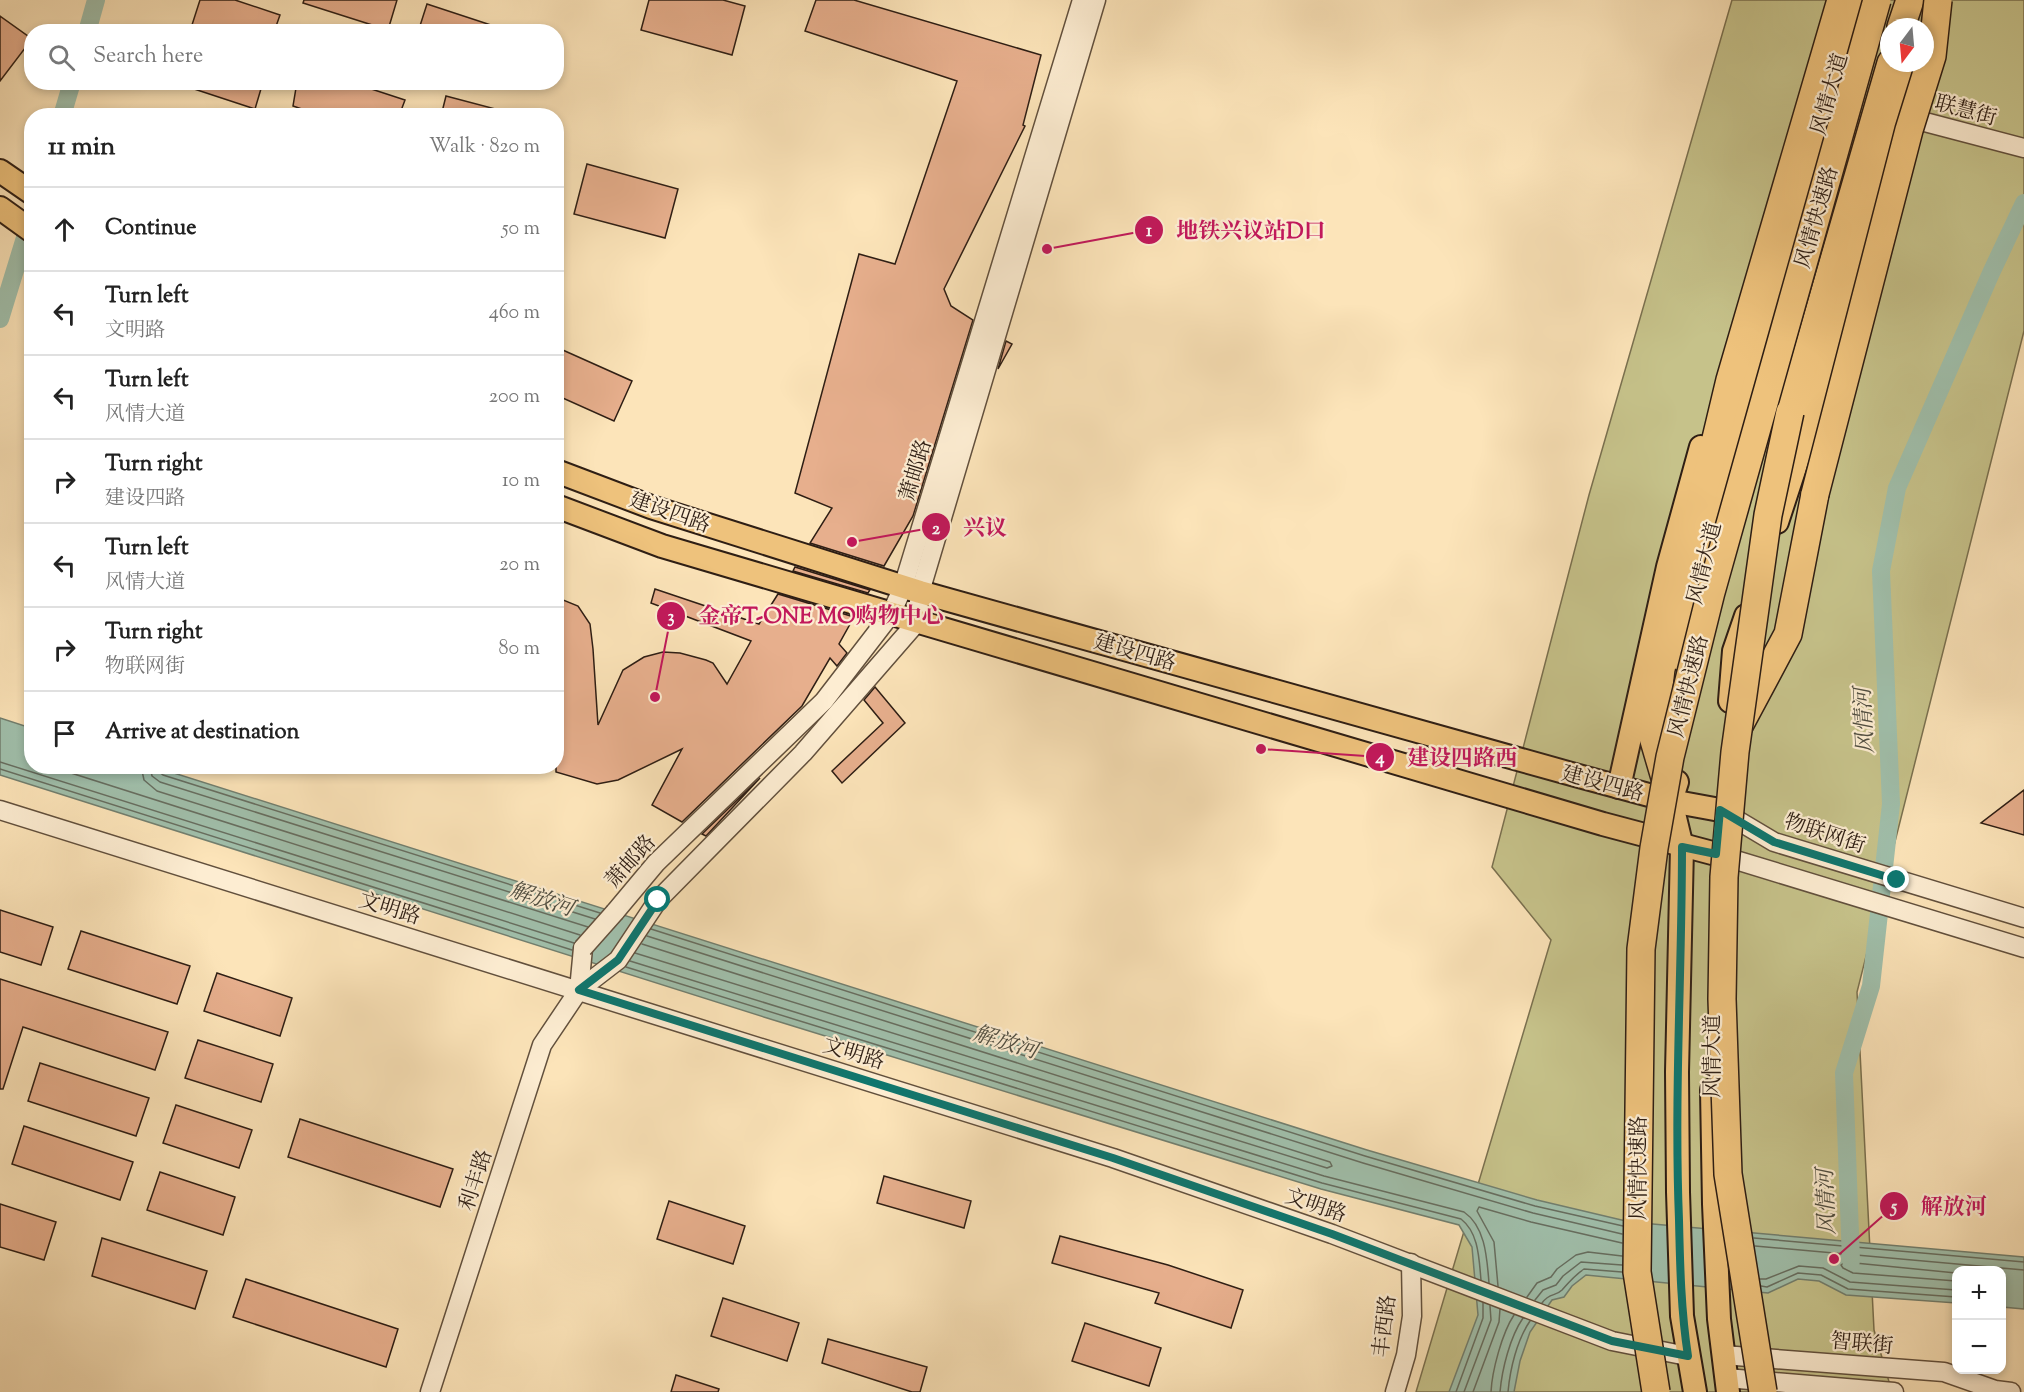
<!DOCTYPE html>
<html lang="en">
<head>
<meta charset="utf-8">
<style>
	body { margin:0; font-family:"Sorts Mill Goudy","Noto Serif SC",serif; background:#f2f2f2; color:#222 }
	.controls { position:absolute; right:18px; bottom:18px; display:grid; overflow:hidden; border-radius:12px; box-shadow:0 3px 9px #0003 }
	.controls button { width:54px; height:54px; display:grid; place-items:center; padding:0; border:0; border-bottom:2px solid #e0e0e0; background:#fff; color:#222; font:30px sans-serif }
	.compass { position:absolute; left:1880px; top:18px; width:54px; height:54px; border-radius:50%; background:#fff; box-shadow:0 3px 9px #0003; rotate:196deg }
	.stop { position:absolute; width:18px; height:18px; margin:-14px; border:4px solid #0f766e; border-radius:50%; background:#fff }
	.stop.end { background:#0f766e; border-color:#fff; box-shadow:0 2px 6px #0008 }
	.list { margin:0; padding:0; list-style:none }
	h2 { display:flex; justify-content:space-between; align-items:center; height:78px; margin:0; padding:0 24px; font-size:26px }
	h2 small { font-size:20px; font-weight:400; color:#767676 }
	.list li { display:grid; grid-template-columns:39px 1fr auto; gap:18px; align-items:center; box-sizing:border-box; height:84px; padding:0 24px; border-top:2px solid #e0e0e0 }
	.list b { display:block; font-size:22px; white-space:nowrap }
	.list p { margin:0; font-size:20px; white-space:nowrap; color:#767676 }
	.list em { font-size:20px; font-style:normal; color:#767676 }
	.icon { flex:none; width:33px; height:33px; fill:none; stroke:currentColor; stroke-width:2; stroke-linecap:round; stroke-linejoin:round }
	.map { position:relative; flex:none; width:2024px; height:1392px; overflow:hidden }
	.search { position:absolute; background:#fff; box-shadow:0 3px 9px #0003; left:24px; top:24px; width:540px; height:66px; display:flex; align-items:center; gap:15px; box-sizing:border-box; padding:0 21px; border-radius:24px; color:#767676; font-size:22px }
	.panel { position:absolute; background:#fff; box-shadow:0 3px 9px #0003; left:24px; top:108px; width:540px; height:666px; border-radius:24px }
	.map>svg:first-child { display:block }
	.green { fill:#c6c28a; stroke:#7a704f; stroke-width:1.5; fill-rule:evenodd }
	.water { fill:#a0bfab; stroke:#727f6f; stroke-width:1.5 }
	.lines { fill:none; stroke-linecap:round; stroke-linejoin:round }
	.shore { stroke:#676e60; stroke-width:1.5 }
	.canal { stroke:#a0bfab; stroke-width:18 }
	.building { fill:#e7af8d; stroke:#2e1e14; stroke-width:1.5 }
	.minor-casing { stroke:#62503d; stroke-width:21 }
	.major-casing { stroke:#2e1e14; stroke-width:26 }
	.highway-casing { stroke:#2e1e14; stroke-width:30 }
	.minor { stroke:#fdedd2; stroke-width:18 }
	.major { stroke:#eec27c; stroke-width:22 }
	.highway { stroke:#eec27c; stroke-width:27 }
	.minor-bridge-casing { stroke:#62503d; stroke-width:21; stroke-linecap:butt }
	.highway-bridge-casing { stroke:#2e1e14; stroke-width:30; stroke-linecap:butt }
	.minor-bridge { stroke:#fdedd2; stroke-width:18 }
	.highway-bridge { stroke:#eec27c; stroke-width:27 }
	.route { stroke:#0f766e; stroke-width:8 }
	.labels { text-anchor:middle; stroke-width:4.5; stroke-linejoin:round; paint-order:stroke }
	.street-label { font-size:21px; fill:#2e1e14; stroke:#fdedd2 }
	.water-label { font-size:22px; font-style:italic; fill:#504e41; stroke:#fdedd2 }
	.leader { fill:none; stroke:#c2185b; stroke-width:2 }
	.callout-dot { fill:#c2185b; stroke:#fdedd2; stroke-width:2 }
	.mark-label { font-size:18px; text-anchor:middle; font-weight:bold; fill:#fff }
	.callout-label { font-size:22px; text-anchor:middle; font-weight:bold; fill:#c2185b; stroke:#fdedd2; stroke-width:4.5; stroke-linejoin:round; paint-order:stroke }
</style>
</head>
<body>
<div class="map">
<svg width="2024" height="1392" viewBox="0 0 2024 1392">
	<rect width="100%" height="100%" fill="#fce4b9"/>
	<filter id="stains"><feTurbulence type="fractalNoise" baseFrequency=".00333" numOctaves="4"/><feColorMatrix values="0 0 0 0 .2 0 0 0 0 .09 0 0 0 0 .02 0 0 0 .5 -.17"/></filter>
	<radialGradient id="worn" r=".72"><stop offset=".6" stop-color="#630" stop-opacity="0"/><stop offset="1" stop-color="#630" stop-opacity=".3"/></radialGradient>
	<path class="green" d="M1732,0h292v331l-167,661 17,338 18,62h-476l135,-452 -59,-73 97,-372zM1889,27h36v36h-36z"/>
	<polygon class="water" points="0,718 31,728 32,766 155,767 1367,1150 1537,1200 1630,1222 2024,1257 2024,1309 2002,1307 2002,1270 1956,1270 1956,1303 1846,1295 1819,1281 1798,1279 1768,1293 1586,1275 1572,1286 1564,1297 1552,1300 1530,1332 1520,1361 1514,1392 1449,1392 1478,1315 1472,1247 1459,1225 1321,1189 767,1018 0,775"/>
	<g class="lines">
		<g class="shore">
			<polyline points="0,762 574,943"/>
			<polyline points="49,766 580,935"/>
			<polyline points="141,766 144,780 157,791 588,927"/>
			<polyline points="150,766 152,776 160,782 595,919"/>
			<polyline points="158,766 159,772 163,775 600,913"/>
			<polyline points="0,769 572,950"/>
			<polyline points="651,929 1365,1156 1535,1206 1623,1226"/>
			<polyline points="647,936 1363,1163 1533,1213 1622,1234"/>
			<polyline points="635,953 1327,1168 1332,1166 1330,1162 642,944"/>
			<path d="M630,961l694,215 140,36c22,15 23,48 25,71"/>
			<path d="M626,967l696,216 139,36c18,14 18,40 20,61"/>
			<polyline points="1754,1238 2024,1262"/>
			<polyline points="1755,1246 2024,1270"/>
			<polyline points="1956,1273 1845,1262 1841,1265 1843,1268 1853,1273 1956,1281"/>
			<polyline points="1760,1279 1766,1279 1799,1266 1823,1268 1850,1282 1956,1290"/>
			<polyline points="1498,1286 1494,1242 1477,1211 1479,1207 1531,1222 1622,1243"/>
			<polyline points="1761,1286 1767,1287 1798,1273 1821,1275 1848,1289 1956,1297"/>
			<polyline points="1527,1297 1537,1283 1551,1277 1557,1269 1576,1255 1588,1252 1622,1256"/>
			<polyline points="1535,1300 1543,1290 1556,1285 1563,1276 1581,1262 1622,1265"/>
			<path d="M1542,1303c8,-11 13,-6 20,-13 7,-8 13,-15 22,-21l38,3"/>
			<polyline points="1456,1392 1483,1318 1483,1303"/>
			<polyline points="1464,1392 1491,1320 1490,1306"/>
			<polyline points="1473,1392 1499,1322 1500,1309"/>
			<path d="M1491,1392c1,-21 11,-59 23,-77"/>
			<path d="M1500,1392c2,-23 10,-55 23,-74"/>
			<path d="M1508,1392c2,-23 9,-52 22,-71"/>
		</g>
		<g class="canal">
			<polyline points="87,32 96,0"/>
			<polyline points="62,116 72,82"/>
			<polyline points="0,319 32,215"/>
			<polyline points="1851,1261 1844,1073 1871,986 1891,804 1881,571 1897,488 1991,273 2024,203"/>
		</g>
	</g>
	<g class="building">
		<polygon points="200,0 235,0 280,15 274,32 203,32 191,28"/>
		<polygon points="304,0 397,0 388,30 303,3"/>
		<polygon points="649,0 723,0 745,6 732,55 641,30"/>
		<polygon points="816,0 854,0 1041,55 1023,125 1025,126 944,289 951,306 973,320 913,516 884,566 810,543 832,508 795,493 859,254 895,264 957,81 805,31"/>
		<polygon points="427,4 503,29 502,32 418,32"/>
		<polygon points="0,16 32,39 0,81"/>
		<polygon points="183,82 263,82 255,109 182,85"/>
		<polygon points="297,82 350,82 405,100 399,116 322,116 293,106"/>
		<polygon points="446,96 503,111 502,116 441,116"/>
		<polygon points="587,164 678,189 665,238 574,214"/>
		<polygon points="1006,341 1012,344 998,369"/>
		<polygon points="556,347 632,381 614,421 556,395"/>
		<polygon points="795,567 870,590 868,593 793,571"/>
		<polygon points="655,589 759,624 778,594 854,617 839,644 847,653 837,666 830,658 802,706 682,822 652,805 682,749 618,780 597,784 556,772 556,597 578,606 590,624 593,649 598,725 623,670 644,657 663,652 680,653 706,660 713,663 727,684 751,641 651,603"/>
		<polygon points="875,687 905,723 842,783 832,771 883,723 864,700"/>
		<polygon points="760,778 706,836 702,834"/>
		<polygon points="2024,790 2024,835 1981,823"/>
		<polygon points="0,910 53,927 41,965 0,952"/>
		<polygon points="81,931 190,966 177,1004 68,969"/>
		<polygon points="217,973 292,998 280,1036 204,1011"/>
		<polygon points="0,979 168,1032 155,1070 23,1027 3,1089 0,1089"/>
		<polygon points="198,1040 273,1064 261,1102 185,1078"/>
		<polygon points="40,1063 149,1098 136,1136 28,1101"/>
		<polygon points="176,1105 252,1130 239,1168 163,1143"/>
		<polygon points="300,1119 453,1169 440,1207 288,1157"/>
		<polygon points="24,1126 133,1162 120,1200 12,1164"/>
		<polygon points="160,1172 235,1197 223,1235 147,1210"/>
		<polygon points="884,1176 971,1201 964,1228 877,1203"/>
		<polygon points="669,1201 745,1226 733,1264 657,1239"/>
		<polygon points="0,1204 56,1222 44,1260 0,1247"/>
		<polygon points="1060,1236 1168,1265 1243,1290 1231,1328 1155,1303 1159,1293 1052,1263"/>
		<polygon points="102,1238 207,1271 195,1309 92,1276"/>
		<polygon points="246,1279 398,1329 386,1367 233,1317"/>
		<polygon points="723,1298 799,1323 787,1361 711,1336"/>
		<polygon points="1085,1323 1161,1348 1149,1386 1072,1361"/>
		<polygon points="828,1339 927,1367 920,1392 912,1392 822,1363"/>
		<polygon points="676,1375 719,1389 718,1392 671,1392"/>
	</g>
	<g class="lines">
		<g class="minor-casing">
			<g id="minor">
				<polyline points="1902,116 2024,148"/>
				<polyline points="0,810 1113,1158 1332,1234 1612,1341 1687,1356"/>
				<polyline points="1722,811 1774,842 2024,918"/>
				<polyline points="1716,854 2024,948"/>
				<polyline points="615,912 656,863 824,701 891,614 903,587 1082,0"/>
				<polyline points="579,990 583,948"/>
				<polyline points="1723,1355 1944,1372 1995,1390 2011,1392"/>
				<polyline points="1726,1378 1894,1392"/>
				<polyline points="430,1392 542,1045 579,990 618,960 658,900 803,753 917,622 920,592 1096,0"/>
				<polyline points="1395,1392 1406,1355 1412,1316 1411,1263"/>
			</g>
		</g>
		<g class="major-casing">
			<g id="major">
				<polyline points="0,171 32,193"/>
				<polyline points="0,208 32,231"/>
				<polyline points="556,471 651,507 920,592 1575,775 1671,801 1720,810"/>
				<polyline points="556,506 662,546 1603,824 1716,854"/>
				<polyline points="1777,522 1798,458 1849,274 1913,63"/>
				<polyline points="1681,659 1701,570 1796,210 1855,0"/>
				<polyline points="1730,701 1734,651 1746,616"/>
				<polyline points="1677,782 1671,801 1682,847 1677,1072 1678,1192 1682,1316 1695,1392"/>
				<polyline points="1619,787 1668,567 1701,447"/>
				<polyline points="1712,1090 1714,1204 1719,1319 1728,1392"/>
			</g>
		</g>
		<g class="highway-casing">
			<g id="highway">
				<polyline points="1901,27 1910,0"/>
				<polyline points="1790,412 1891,63"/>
				<polyline points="1740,724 1788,634 1815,494"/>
				<polyline points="1668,788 1653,737 1661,669 1730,380 1841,0"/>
			</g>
		</g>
		<use href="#minor" class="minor"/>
		<use href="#major" class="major"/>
		<use href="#highway" class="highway"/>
		<g class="minor-bridge-casing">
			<polyline id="minor-bridge" points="583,948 615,912"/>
		</g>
		<g class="highway-bridge-casing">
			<g id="highway-bridge">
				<polyline points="1815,494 1909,130 1932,56 1938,0"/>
				<polyline points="1656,1392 1637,1272 1641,949 1654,848 1670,757 1711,592 1877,0"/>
				<polyline points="1763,1392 1728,1174 1722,999 1724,877 1735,752 1768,515 1790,412"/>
			</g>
		</g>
		<use href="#minor-bridge" class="minor-bridge"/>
		<use href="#highway-bridge" class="highway-bridge"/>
	</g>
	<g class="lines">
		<path class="route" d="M658,900l-40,60 -39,30 534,168 219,76 280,107 76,15c-7,-45 -8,-91 -9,-136 -5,-125 3,-249 3,-373l34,7 4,-44 54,32 123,38"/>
	</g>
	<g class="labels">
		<g class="street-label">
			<text transform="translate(1829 94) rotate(-74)" y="7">风情大道</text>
			<text transform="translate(1966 110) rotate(15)" y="7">联慧街</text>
			<text transform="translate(1816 217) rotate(-74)" y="7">风情快速路</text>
			<text transform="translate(915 470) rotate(-73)" y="7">萧邮路</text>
			<text transform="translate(670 512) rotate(19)" y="7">建设四路</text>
			<text transform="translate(1704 563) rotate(-76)" y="7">风情大道</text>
			<text transform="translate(1135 652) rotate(16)" y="7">建设四路</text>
			<text transform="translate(1688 686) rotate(-76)" y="7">风情快速路</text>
			<text transform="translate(1603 783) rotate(15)" y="7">建设四路</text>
			<text transform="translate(1825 833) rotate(18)" y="7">物联网街</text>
			<text transform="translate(630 861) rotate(-48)" y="7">萧邮路</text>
			<text transform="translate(390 908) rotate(17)" y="7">文明路</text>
			<text transform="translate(854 1053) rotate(17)" y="7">文明路</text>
			<text transform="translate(1712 1056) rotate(-90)" y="7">风情大道</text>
			<text transform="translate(1638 1168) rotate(-90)" y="7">风情快速路</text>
			<text transform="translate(475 1180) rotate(-72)" y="7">利丰路</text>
			<text transform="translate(1316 1205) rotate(19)" y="7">文明路</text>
			<text transform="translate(1384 1326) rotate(-83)" y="7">丰西路</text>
			<text transform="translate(1862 1343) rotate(5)" y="7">智联街</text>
		</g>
		<g class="water-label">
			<text transform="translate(1863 721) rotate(-93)" y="8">风情河</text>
			<text transform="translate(542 898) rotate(18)" y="8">解放河</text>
			<text transform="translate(1006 1041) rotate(17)" y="8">解放河</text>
			<text transform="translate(1825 1202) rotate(-92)" y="8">风情河</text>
		</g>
	</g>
	<path class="leader" d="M1047 249L1149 230M852 542L936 527M655 697L671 616M1261 749L1380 757M1834 1259L1894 1206"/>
	<g class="callout-dot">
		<circle cx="1047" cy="249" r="6"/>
		<circle cx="852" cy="542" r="6"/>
		<circle cx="655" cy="697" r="6"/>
		<circle cx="1261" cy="749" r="6"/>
		<circle cx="1834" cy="1259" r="6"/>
		<circle cx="1149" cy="230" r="15"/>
		<circle cx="936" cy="527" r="15"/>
		<circle cx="671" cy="616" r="15"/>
		<circle cx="1380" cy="757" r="15"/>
		<circle cx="1894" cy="1206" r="15"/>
	</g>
	<g class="mark-label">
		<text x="1149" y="236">1</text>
		<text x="936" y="534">2</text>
		<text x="671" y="622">3</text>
		<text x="1380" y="763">4</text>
		<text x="1894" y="1212">5</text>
	</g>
	<g class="callout-label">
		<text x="1251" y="238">地铁兴议站D口</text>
		<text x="985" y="535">兴议</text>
		<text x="821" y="623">金帝T-ONE MO购物中心</text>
		<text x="1462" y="765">建设四路西</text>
		<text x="1954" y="1214">解放河</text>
	</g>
	<rect width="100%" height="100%" filter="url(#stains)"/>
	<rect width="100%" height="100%" fill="url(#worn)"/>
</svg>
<div class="controls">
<button>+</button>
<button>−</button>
</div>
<svg class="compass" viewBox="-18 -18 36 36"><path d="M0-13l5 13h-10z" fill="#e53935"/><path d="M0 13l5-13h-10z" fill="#767676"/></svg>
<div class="stop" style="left:658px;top:900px"></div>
<div class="stop end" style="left:1897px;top:880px"></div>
<div class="search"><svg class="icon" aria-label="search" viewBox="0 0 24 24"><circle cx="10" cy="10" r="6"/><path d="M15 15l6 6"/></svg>Search here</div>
<section class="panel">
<h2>11 min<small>Walk · 820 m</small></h2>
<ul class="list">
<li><svg class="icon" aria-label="ahead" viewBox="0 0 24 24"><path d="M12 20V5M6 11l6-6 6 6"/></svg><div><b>Continue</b></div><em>50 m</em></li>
<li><svg class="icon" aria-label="left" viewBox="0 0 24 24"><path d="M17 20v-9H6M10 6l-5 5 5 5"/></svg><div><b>Turn left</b><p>文明路</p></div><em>460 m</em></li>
<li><svg class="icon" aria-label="left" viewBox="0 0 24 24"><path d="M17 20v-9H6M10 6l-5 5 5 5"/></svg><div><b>Turn left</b><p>风情大道</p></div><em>200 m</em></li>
<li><svg class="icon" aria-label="right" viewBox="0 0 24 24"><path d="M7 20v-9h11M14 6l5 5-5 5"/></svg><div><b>Turn right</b><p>建设四路</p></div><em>10 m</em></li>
<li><svg class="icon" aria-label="left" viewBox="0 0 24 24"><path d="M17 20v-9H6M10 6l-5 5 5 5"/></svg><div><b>Turn left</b><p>风情大道</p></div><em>20 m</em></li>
<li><svg class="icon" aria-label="right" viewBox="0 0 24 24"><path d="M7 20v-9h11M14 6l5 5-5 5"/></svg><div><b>Turn right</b><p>物联网街</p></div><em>80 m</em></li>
<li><svg class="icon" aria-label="arrive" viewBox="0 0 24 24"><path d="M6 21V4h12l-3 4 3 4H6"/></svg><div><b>Arrive at destination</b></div></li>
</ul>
</section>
</div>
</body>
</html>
